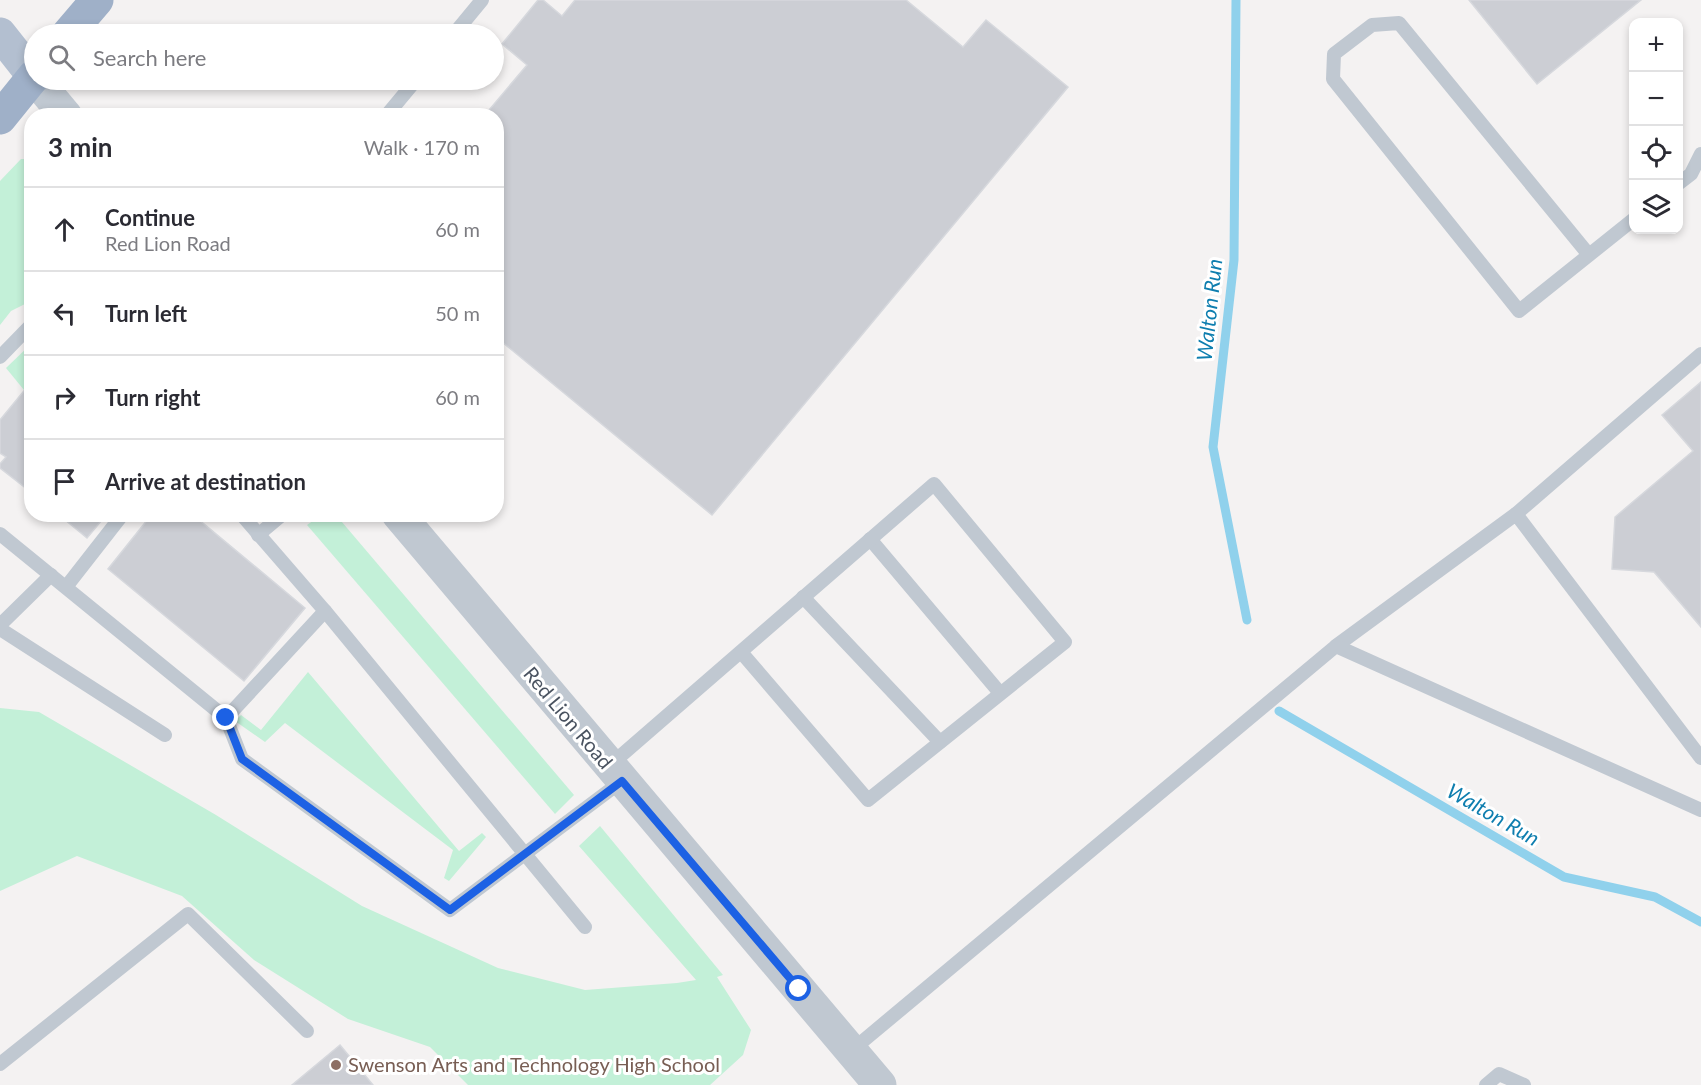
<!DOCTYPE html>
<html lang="en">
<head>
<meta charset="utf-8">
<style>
	body { margin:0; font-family:Lato,sans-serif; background:#f2f2f3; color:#2b2b33 }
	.controls { position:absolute; right:18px; top:18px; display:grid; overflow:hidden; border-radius:12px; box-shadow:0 3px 9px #0003 }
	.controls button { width:54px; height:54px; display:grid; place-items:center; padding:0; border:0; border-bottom:2px solid #e1e1e2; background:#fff; color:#2b2b33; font:30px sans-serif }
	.stop { position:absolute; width:18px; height:18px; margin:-14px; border:4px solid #1c61e4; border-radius:50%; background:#fff }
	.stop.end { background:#1c61e4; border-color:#fff; box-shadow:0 2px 6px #0008 }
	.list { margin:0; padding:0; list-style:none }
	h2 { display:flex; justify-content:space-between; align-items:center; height:78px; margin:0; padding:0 24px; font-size:26px }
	h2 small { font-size:20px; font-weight:400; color:#7c7c81 }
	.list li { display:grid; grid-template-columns:39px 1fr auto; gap:18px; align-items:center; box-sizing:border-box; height:84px; padding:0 24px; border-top:2px solid #e1e1e2 }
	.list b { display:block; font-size:22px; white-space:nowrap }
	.list p { margin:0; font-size:20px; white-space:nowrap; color:#7c7c81 }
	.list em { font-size:20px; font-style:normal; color:#7c7c81 }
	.icon { flex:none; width:33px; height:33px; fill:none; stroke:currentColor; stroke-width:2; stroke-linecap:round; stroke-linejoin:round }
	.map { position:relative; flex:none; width:1701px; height:1085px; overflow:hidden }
	.search { position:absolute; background:#fff; box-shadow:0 3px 9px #0003; left:24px; top:24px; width:480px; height:66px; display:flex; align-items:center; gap:15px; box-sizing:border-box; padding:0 21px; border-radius:33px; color:#7c7c81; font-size:22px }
	.panel { position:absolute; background:#fff; box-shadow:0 3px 9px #0003; left:24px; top:108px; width:480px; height:414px; border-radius:24px }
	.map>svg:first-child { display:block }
	.green { fill:#c3f0d8 }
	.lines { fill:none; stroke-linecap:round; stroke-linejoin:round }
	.stream { stroke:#90d1ec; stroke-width:9 }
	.building { fill:#ccced4; stroke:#d6d8dd; stroke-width:1.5 }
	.service { stroke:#c0c8d1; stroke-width:14 }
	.tertiary { stroke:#c0c8d1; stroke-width:33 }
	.primary { stroke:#b3bfd0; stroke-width:33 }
	.trunk { stroke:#9fb0c8; stroke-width:33 }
	.route { stroke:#1c61e4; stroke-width:8 }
	.education-dot { fill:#8d6e63; stroke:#fff; stroke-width:2 }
	.labels { text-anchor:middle; stroke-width:6; stroke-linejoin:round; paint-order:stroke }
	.street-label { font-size:20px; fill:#4a5360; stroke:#fff }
	.education-label { font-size:20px; fill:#785e54; stroke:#fff; text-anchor:start }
	.water-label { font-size:21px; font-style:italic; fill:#0e7eaf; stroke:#fff }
</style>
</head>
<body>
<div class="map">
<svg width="1701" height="1085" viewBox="0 0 1701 1085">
	<rect width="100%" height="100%" fill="#f4f2f2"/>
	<g class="green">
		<polygon points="21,159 31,159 31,301 11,311 0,325 0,181"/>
		<polygon points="31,344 31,381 24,390 6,368"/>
		<polygon points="321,515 336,515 574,795 555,814 307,525"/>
		<polygon points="308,672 459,851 482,833 486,837 449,881 444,878 453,850 285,723 265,742 235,721 241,715 261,730"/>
		<polygon points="0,708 39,712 216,815 362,906 498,968 585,990 677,983 696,980 579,846 600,826 723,975 717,977 751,1030 743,1055 710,1085 468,1085 430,1047 348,1019 254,960 182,896 77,856 0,891"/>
	</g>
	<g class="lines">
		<g class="stream">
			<polyline points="1236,0 1234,260 1213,447 1247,620"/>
			<polyline points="1279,711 1564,877 1655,897 1701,922"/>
		</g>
	</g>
	<g class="building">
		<polygon points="538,0 543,0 562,16 575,0 906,0 963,47 986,20 1068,87 712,515 496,337 496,116 484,116 527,65 502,44"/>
		<polygon points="1469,0 1641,0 1537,84"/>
		<polygon points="32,381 32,493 0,468 0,464 6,457 0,453 0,420"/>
		<polygon points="1701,382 1701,627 1654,572 1612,569 1615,517 1693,451 1662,415"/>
		<polygon points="58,514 107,514 87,538"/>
		<polygon points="152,514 192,514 305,608 244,681 108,569"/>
		<polygon points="340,1045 373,1085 292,1085"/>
	</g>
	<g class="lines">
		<g class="service">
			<polyline points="454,34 482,0"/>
			<polyline points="386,116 416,80"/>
			<polyline points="1678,184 1691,174 1701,154"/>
			<polyline points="1589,255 1399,23 1372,25 1334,54 1333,79 1519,311 1634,219"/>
			<polyline points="0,357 32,324"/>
			<polyline points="1516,514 1701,354"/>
			<polyline points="0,534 226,718 242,759 450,910 622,781"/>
			<polyline points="258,535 283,514"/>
			<polyline points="870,539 1000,693"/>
			<polyline points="66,587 123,514"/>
			<polyline points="803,597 940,742"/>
			<polyline points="325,611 585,927"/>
			<polyline points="0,625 51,575"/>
			<polyline points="0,629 165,735"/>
			<polyline points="1336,646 1516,514 1701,758"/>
			<polyline points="226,718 325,611 241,514"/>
			<polyline points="609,766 934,484 1065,642 868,800 741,652"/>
			<polyline points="851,1051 1336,646 1701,810"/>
			<polyline points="0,1064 188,914 307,1031"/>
			<polyline points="1486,1085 1499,1074 1524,1085"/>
		</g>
		<g class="tertiary">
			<polyline points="36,80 66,116"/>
			<polyline points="398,514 880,1085"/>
		</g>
		<polyline class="primary" points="0,34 34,77"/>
		<g class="trunk">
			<polyline points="68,34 97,0"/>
			<polyline points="0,118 34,76"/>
		</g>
	</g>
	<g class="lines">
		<polyline class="route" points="226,718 242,759 450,910 622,781 799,989"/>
	</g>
	<circle class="education-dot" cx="336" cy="1065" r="6"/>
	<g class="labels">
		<g class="street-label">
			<text transform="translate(568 718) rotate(50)" y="7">Red Lion Road</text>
		</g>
		<g class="education-label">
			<text x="348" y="1072">Swenson Arts and Technology High School</text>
		</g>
		<g class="water-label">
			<text transform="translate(1210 310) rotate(-84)" y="7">Walton Run</text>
			<text transform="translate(1493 815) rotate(30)" y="7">Walton Run</text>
		</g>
	</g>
</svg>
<div class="controls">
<button>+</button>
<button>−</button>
<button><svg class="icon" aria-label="locate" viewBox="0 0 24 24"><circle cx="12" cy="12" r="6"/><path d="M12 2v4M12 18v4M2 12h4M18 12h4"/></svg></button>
<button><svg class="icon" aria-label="layers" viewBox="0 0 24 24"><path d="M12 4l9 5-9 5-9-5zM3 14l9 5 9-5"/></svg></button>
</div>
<div class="stop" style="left:799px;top:989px"></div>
<div class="stop end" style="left:226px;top:718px"></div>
<div class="search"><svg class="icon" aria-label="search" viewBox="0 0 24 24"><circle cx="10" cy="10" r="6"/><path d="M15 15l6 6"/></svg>Search here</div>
<section class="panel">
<h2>3 min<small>Walk · 170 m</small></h2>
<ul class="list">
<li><svg class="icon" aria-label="ahead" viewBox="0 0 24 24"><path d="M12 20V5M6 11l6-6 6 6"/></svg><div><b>Continue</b><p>Red Lion Road</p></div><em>60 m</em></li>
<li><svg class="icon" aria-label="left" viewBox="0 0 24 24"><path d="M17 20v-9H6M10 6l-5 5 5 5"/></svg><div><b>Turn left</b></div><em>50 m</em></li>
<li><svg class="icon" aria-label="right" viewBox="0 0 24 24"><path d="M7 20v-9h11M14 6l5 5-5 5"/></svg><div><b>Turn right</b></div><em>60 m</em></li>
<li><svg class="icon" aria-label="arrive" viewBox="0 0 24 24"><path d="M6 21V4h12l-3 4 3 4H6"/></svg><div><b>Arrive at destination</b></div></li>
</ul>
</section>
</div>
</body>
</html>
